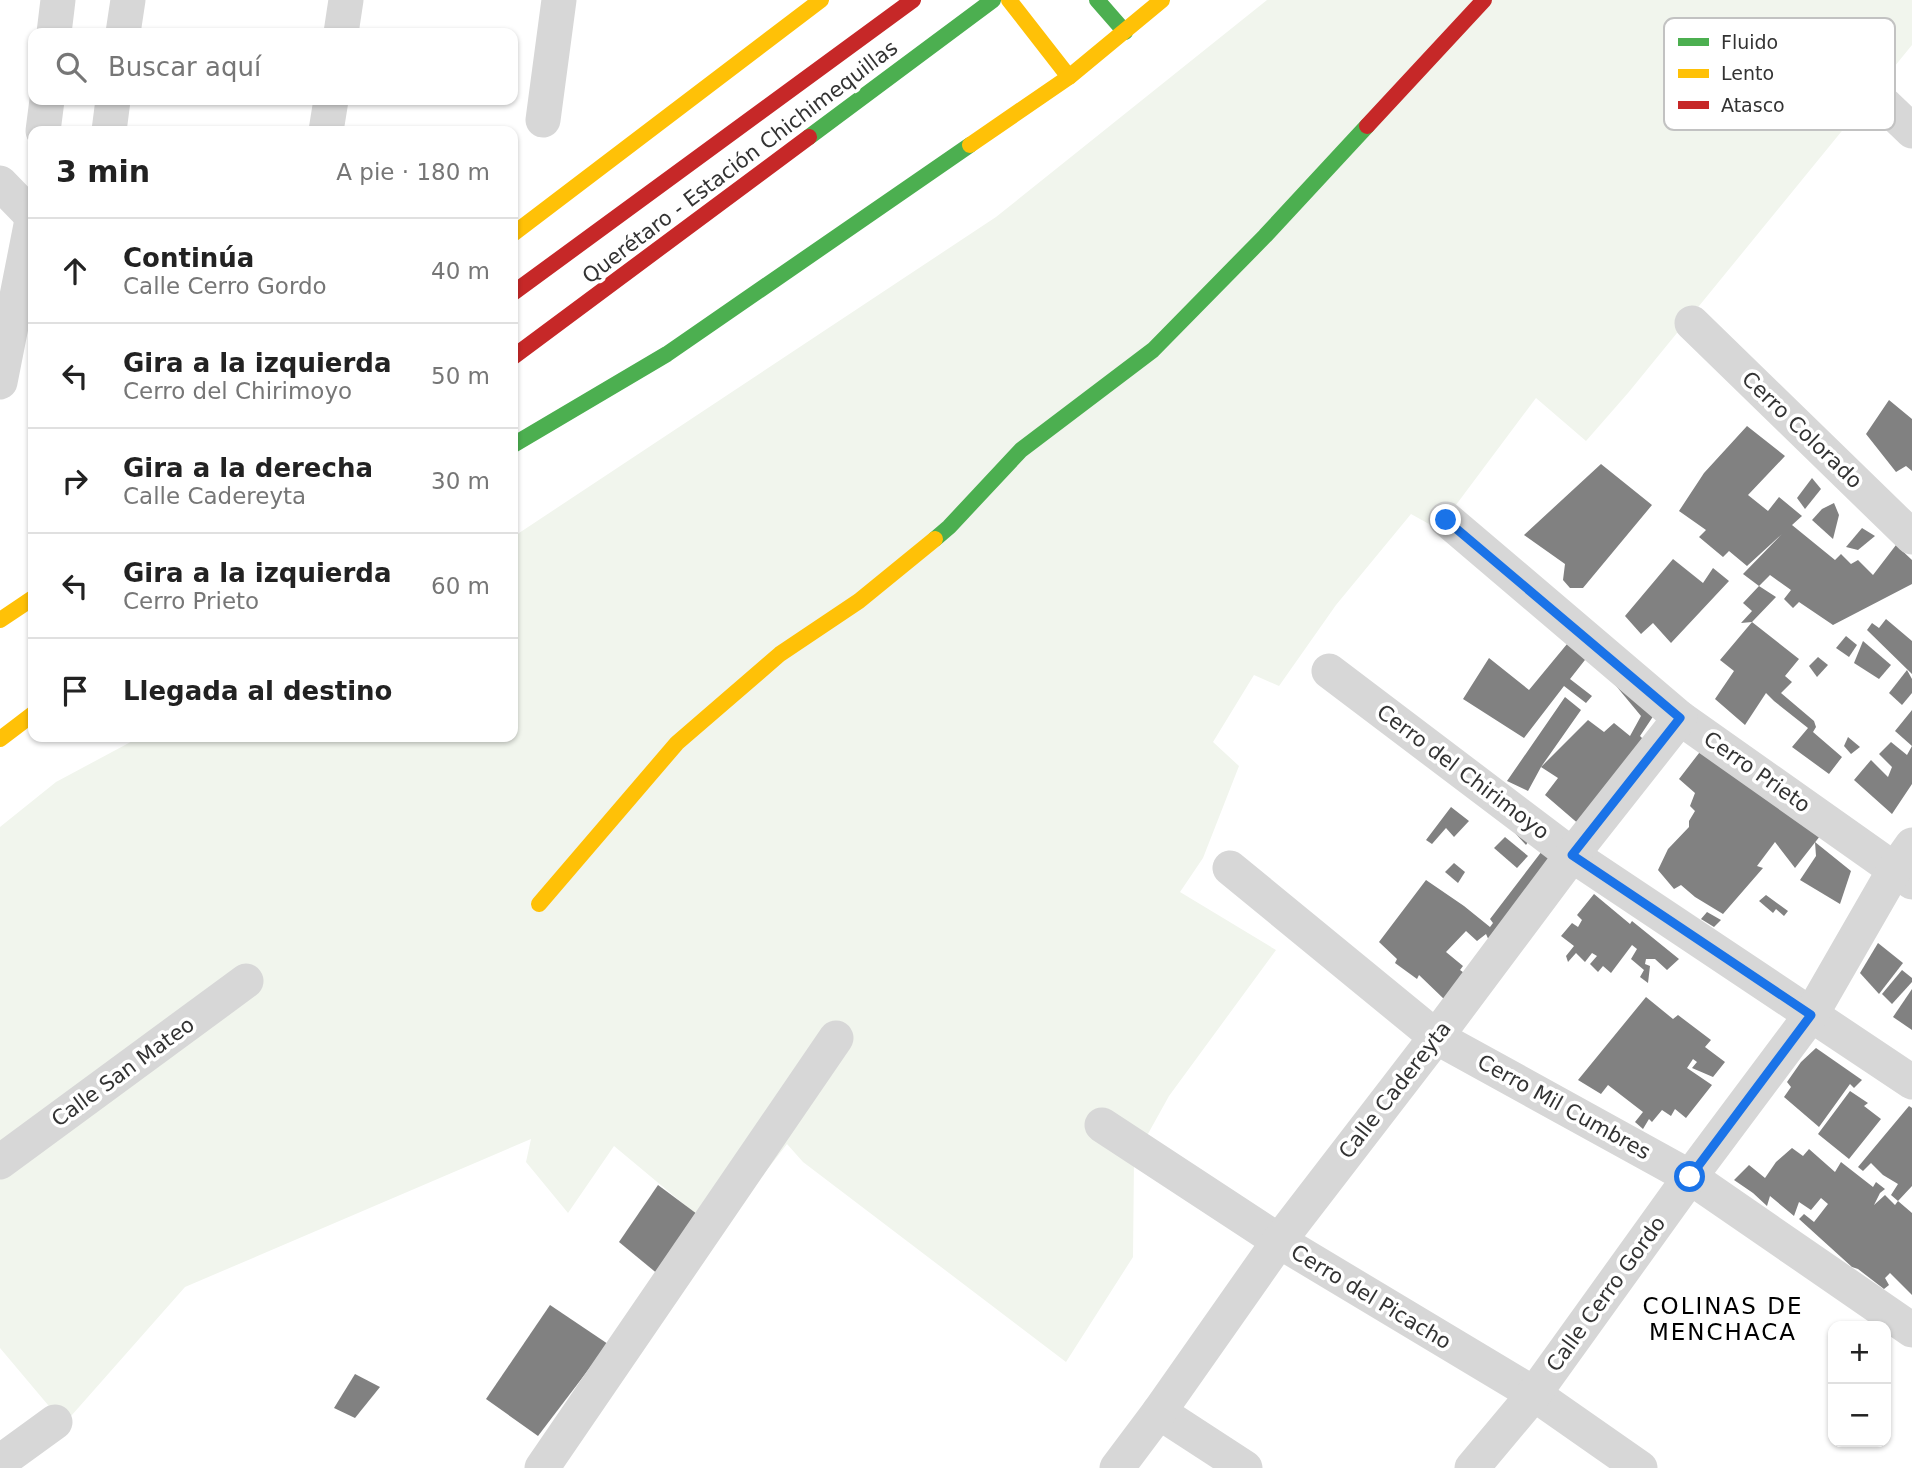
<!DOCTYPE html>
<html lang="es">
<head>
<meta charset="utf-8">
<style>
	body { margin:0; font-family:"DejaVu Sans",sans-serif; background:#f2f2f2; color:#222 }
	.controls { position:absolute; right:21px; bottom:21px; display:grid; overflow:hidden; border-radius:14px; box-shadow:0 2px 5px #0004 }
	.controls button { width:63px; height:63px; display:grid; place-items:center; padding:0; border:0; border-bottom:2px solid #e0e0e0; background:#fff; color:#222; font:35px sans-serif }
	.stop { position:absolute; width:21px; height:21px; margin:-16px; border:5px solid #1a73e8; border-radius:50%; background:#fff }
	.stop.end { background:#1a73e8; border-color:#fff; box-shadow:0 2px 7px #0008 }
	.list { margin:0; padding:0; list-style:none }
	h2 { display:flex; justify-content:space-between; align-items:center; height:91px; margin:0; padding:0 28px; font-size:30px }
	h2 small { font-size:23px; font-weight:400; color:#767676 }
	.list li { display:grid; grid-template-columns:46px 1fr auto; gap:21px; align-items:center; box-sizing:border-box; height:105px; padding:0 28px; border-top:2px solid #e0e0e0 }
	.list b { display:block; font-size:26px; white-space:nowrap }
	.list p { margin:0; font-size:23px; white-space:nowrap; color:#767676 }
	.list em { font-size:23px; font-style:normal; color:#767676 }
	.icon { flex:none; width:38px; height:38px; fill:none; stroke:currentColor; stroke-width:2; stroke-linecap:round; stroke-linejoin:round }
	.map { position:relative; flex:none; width:1912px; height:1468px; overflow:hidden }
	.search { position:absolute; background:#fff; box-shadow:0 2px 5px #0004; left:28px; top:28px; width:490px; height:77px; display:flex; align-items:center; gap:18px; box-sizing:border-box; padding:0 24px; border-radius:14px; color:#767676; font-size:26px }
	.panel { position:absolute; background:#fff; box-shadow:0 2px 5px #0004; left:28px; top:126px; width:490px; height:616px; border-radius:14px }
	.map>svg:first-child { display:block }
	.green { fill:#f1f5ed }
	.building { fill:#818181 }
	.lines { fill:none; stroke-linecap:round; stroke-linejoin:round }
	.street { stroke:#d7d7d7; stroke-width:35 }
	.fast { stroke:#4caf50; stroke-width:16 }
	.slow { stroke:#ffc107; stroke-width:16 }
	.jam { stroke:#c62828; stroke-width:16 }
	.route { stroke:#1a73e8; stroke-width:9 }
	.labels { text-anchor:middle; stroke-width:7; stroke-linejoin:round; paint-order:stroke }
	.street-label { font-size:21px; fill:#333; stroke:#fff }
	.neighbourhood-label { font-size:23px; letter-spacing:2px; fill:#000; stroke:#fff }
	.key { fill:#fff; stroke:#c2c2c2; stroke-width:2 }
	.key-label { font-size:19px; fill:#333 }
</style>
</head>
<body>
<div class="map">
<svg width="1912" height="1468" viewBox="0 0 1912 1468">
	<rect width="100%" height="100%" fill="#fff"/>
	<polygon class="green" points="1267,0 1912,0 1912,45 1628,393 1586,441 1536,398 1438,529 1411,514 1336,605 1279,686 1254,675 1213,742 1239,766 1203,858 1180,892 1276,950 1169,1096 1134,1159 1133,1257 1066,1362 803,1162 787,1144 736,1210 716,1231 614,1146 568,1213 526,1162 531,1139 185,1287 64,1424 0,1348 0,827 56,782 140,737 513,737 513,537 996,217"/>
	<g class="building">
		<polygon points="1889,400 1912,419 1912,471 1906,466 1896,472 1866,434"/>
		<polygon points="1747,426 1785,456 1748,495 1768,511 1779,497 1802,516 1792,525 1835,560 1841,554 1851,564 1858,560 1873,575 1896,545 1912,560 1912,584 1833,625 1799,602 1793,608 1784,599 1791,590 1770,575 1759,586 1743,574 1782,534 1747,566 1729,551 1723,557 1699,537 1706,530 1679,511 1704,473"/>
		<polygon points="1601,464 1652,505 1583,588 1570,588 1563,580 1565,564 1524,535"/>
		<polygon points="1812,478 1821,489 1805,509 1797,498"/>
		<polygon points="1834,503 1839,515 1833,539 1812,520 1822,509"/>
		<polygon points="1862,528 1875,536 1858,550 1846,547"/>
		<polygon points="1673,559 1703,583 1713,568 1729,581 1671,643 1653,623 1641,634 1625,616"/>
		<polygon points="1759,586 1776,597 1752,622 1741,623 1752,611 1743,603"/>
		<polygon points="1886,619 1912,641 1912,674 1867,630 1872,623 1879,628"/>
		<polygon points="1752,622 1799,659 1785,676 1792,682 1781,693 1814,721 1816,727 1813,732 1842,757 1829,774 1792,747 1808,728 1774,701 1766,693 1745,725 1715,699 1734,671 1720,660"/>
		<polygon points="1846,636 1857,645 1849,657 1836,648"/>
		<polygon points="1572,638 1592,651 1570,679 1592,696 1586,703 1564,686 1524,738 1463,699 1489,658 1529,690"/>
		<polygon points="1863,641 1891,665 1879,679 1854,663"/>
		<polygon points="1818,657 1828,665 1817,677 1809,666"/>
		<polygon points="1602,669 1656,712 1640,736 1648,744 1581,826 1545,795 1558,778 1541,767 1528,791 1507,781 1565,697 1581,710 1541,767 1588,720 1604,732 1614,723 1630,736 1641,716"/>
		<polygon points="1907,670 1912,679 1912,693 1902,705 1889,693"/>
		<polygon points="1912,710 1912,784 1892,814 1854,780 1871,760 1888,777 1892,767 1879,754 1891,742 1907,755 1912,746 1895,731"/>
		<polygon points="1848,737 1860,747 1851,754 1844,746"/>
		<polygon points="1706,744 1820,836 1795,868 1775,842 1757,866 1763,868 1723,914 1695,897 1681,885 1674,889 1658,870 1668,849 1689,827 1689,821 1695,811 1690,806 1695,793 1679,779"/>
		<polygon points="1451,807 1469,821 1454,837 1446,828 1432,844 1426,840"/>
		<polygon points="1526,821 1556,845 1550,848 1552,859 1544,869 1553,876 1528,911 1521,905 1490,943 1486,934 1477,941 1466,931 1446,952 1463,966 1460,970 1467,975 1445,1000 1419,975 1417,979 1395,963 1397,959 1379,942 1426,880 1464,906 1490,927 1493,923 1490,919 1542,851 1530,839 1526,845 1514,832"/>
		<polygon points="1505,837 1528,856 1517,868 1494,848"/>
		<polygon points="1815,842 1851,871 1840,904 1800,880 1816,856"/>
		<polygon points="1454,863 1465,872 1458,883 1445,872"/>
		<polygon points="1594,894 1630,924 1632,921 1679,959 1667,970 1655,959 1646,959 1645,964 1650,966 1648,983 1640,977 1644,970 1631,959 1637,949 1632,945 1611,973 1603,966 1598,972 1590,964 1597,956 1592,953 1585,962 1576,953 1568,962 1566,956 1574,946 1561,936 1572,923 1578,927 1582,920 1577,915"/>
		<polygon points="1766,895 1788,911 1784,916 1776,909 1773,913 1759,901"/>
		<polygon points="1707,912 1721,920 1714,927 1701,919"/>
		<polygon points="1878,943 1903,963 1879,994 1860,973"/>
		<polygon points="1902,970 1912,978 1912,982 1892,1004 1882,994"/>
		<polygon points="1912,989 1912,1030 1893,1017"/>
		<polygon points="1646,997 1673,1019 1678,1015 1711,1040 1705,1047 1725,1062 1713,1077 1692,1068 1697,1062 1693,1059 1687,1068 1712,1085 1686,1118 1675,1109 1671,1116 1662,1110 1652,1122 1649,1119 1643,1129 1635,1122 1643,1112 1608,1085 1601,1094 1578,1080"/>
		<polygon points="1816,1048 1862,1080 1854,1088 1850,1084 1819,1127 1784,1097 1791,1087 1787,1082 1801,1062"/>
		<polygon points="1850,1091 1868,1103 1864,1106 1881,1119 1849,1159 1818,1134"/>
		<polygon points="1909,1106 1912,1108 1912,1186 1898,1201 1891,1195 1898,1184 1883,1175 1871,1163 1863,1171 1858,1167"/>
		<polygon points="1792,1148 1803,1156 1809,1149 1835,1172 1841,1162 1873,1187 1876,1182 1885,1189 1880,1193 1874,1205 1885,1195 1895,1205 1898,1201 1912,1213 1912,1295 1890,1273 1885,1278 1889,1285 1884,1289 1858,1269 1852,1267 1799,1219 1804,1214 1814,1222 1828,1204 1821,1198 1811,1210 1799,1202 1794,1216 1770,1196 1767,1206 1753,1193 1734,1180 1749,1165 1765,1178 1776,1162"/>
		<polygon points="658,1185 701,1217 659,1275 619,1242"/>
		<polygon points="550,1305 608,1344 538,1436 486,1399"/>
		<polygon points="355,1374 380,1387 355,1418 334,1408"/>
	</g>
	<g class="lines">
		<g class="street">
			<polyline points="54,33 58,0"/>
			<polyline points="123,33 128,0"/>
			<polyline points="341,33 346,0"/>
			<polyline points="1885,105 1912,131"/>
			<polyline points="543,120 559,0"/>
			<polyline points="43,131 47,100"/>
			<polyline points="109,131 113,100"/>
			<polyline points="326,131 331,100"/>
			<polyline points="0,183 33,217"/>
			<polyline points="1692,323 1912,537"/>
			<polyline points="0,382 33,215"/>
			<polyline points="1446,519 1680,718 1912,882"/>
			<polyline points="1329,671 1572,855 1912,1082"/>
			<polyline points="1230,868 1436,1037 1690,1177 1912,1330"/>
			<polyline points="1102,1125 1279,1241 1534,1394 1640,1468"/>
			<polyline points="0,1162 246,981"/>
			<polyline points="1159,1412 1245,1468"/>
			<polyline points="0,1462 55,1422"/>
			<polyline points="542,1468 836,1038"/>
			<polyline points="1117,1468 1159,1412 1279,1241 1436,1037 1572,855 1680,718"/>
			<polyline points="1472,1468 1534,1394 1690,1177 1811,1015 1895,869 1912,845"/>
		</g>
		<g class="fast">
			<polyline points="1097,0 1125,32"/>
			<polyline points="809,137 993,0"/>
			<polyline points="513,445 667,354 970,145"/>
			<polyline points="935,539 949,527 1021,450 1153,350 1265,236 1367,126"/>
		</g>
		<g class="slow">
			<polyline points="1009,0 1069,77"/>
			<polyline points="970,145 1069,77 1162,0"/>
			<polyline points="513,234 821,0"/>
			<polyline points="0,620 33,598"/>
			<polyline points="0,739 33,714"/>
			<polyline points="539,904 677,743 780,654 859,601 935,539"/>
		</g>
		<g class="jam">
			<polyline points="1367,126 1484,0"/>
			<polyline points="513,293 913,0"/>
			<polyline points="513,357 809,137"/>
		</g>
	</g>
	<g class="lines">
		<polyline class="route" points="1446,520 1680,718 1572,855 1811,1015 1690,1177"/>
	</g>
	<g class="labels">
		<g class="street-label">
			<text transform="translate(740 162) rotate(-37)" y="7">Querétaro - Estación Chichimequillas</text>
			<text transform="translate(1802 430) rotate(44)" y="7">Cerro Colorado</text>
			<text transform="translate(1463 772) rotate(37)" y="7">Cerro del Chirimoyo</text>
			<text transform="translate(1757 772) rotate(35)" y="7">Cerro Prieto</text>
			<text transform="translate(123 1072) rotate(-36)" y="7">Calle San Mateo</text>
			<text transform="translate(1395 1090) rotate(-52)" y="7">Calle Cadereyta</text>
			<text transform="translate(1564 1107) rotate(29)" y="7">Cerro Mil Cumbres</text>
			<text transform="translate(1606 1294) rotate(-54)" y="7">Calle Cerro Gordo</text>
			<text transform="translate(1371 1297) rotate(31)" y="7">Cerro del Picacho</text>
		</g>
		<g class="neighbourhood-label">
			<text x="1723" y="1314">COLINAS DE<tspan x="1723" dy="26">MENCHACA</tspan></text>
		</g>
	</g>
	<rect x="1664" y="18" width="231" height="112" rx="10" class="key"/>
	<rect x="1678" y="38" width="31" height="8" fill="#4caf50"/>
	<rect x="1678" y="69" width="31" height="9" fill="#ffc107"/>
	<rect x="1678" y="101" width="31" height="8" fill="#c62828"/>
	<g class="key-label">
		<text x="1721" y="49">Fluido</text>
		<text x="1721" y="80">Lento</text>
		<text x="1721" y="112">Atasco</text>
	</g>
</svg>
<div class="controls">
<button>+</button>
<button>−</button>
</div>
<div class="stop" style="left:1690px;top:1177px"></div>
<div class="stop end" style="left:1446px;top:520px"></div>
<div class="search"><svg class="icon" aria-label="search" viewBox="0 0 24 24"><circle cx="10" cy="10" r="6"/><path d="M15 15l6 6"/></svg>Buscar aquí</div>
<section class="panel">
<h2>3 min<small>A pie · 180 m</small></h2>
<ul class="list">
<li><svg class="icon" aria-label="ahead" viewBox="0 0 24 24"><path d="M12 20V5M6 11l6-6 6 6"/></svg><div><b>Continúa</b><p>Calle Cerro Gordo</p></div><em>40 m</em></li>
<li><svg class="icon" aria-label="left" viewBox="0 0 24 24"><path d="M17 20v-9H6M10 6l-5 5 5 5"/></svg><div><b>Gira a la izquierda</b><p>Cerro del Chirimoyo</p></div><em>50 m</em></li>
<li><svg class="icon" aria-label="right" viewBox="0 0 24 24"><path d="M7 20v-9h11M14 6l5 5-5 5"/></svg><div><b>Gira a la derecha</b><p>Calle Cadereyta</p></div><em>30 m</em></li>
<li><svg class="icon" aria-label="left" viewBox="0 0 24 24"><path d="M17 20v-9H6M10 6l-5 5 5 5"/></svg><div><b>Gira a la izquierda</b><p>Cerro Prieto</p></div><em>60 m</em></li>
<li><svg class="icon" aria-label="arrive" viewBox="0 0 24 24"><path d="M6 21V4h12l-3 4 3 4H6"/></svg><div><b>Llegada al destino</b></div></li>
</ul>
</section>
</div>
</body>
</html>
